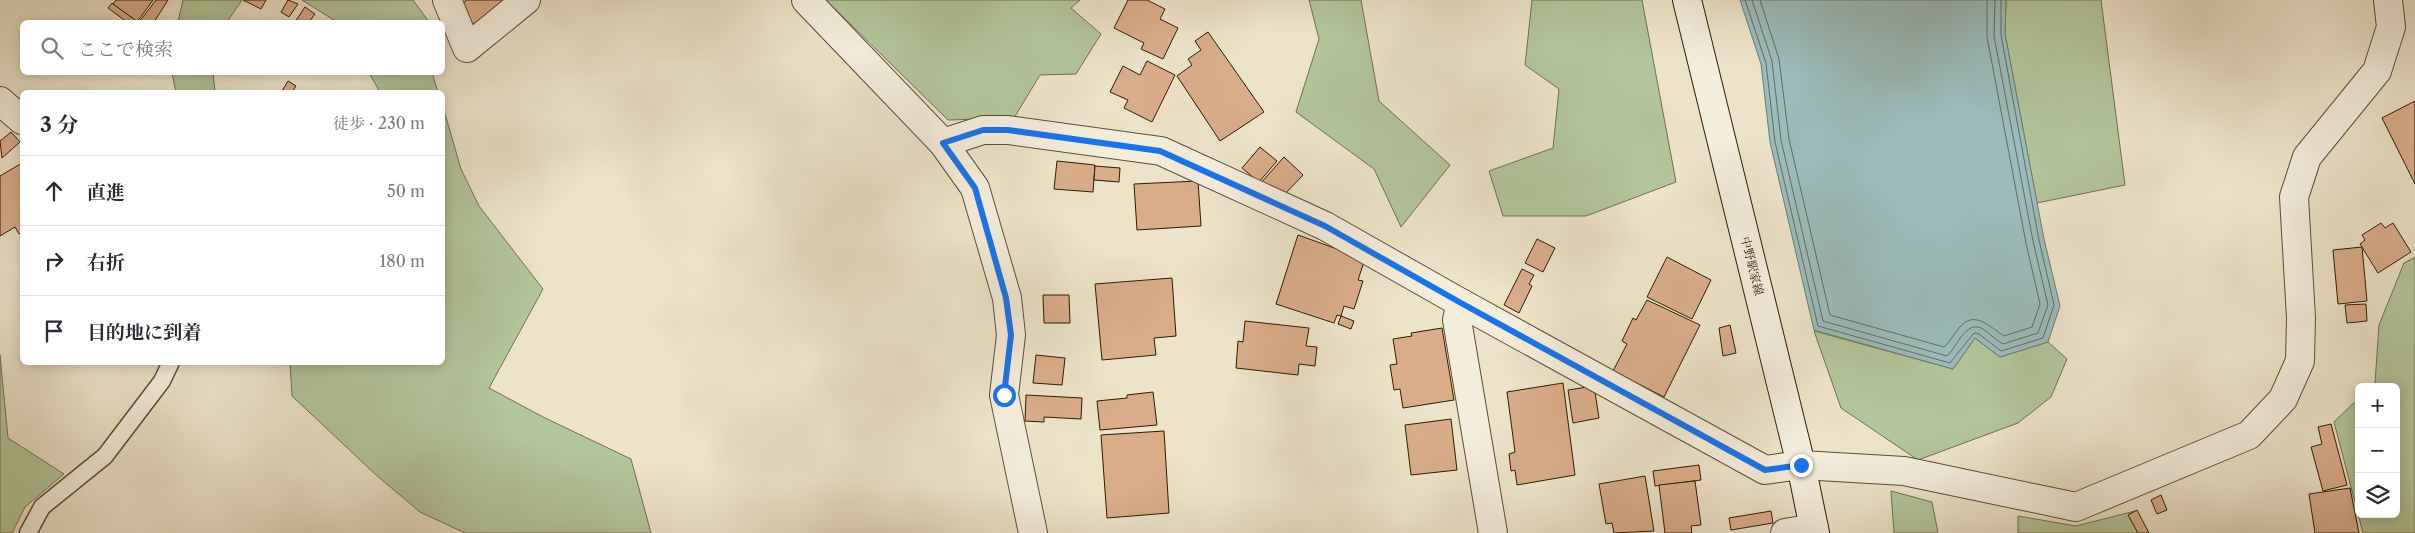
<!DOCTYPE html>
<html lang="ja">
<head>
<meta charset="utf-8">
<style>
	body { margin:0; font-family:"Libre Caslon Text","Noto Serif JP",serif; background:#f2f2f3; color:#2b2b33 }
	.controls { position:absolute; right:15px; bottom:15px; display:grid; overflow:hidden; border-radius:8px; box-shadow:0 2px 12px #0003 }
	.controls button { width:45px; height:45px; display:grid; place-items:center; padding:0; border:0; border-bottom:1px solid #e1e1e2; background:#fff; color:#2b2b33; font:25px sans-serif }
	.stop { position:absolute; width:15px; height:15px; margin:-11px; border:4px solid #1a73e8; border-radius:50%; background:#fff }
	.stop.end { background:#1a73e8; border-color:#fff; box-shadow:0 1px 5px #0008 }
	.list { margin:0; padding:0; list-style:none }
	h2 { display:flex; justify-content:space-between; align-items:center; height:65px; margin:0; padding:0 20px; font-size:21px }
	h2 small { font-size:16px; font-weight:400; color:#7c7c81 }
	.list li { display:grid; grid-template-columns:32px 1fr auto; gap:15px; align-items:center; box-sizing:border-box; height:70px; padding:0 20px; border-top:1px solid #e1e1e2 }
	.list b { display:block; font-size:19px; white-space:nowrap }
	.list em { font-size:16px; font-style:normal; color:#7c7c81 }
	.icon { flex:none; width:28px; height:28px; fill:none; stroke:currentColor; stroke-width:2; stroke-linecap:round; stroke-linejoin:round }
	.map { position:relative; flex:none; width:2415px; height:533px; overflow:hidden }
	.search { position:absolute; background:#fff; box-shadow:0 2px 12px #0003; left:20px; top:20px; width:425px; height:55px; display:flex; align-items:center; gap:12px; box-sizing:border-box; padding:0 18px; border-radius:8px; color:#7c7c81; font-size:19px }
	.panel { position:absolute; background:#fff; box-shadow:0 2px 12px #0003; left:20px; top:90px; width:425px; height:275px; border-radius:8px }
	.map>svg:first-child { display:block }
	.green { fill:#b3c59a; stroke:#70704e }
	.water { fill:#9abdbc; stroke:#6f7c71 }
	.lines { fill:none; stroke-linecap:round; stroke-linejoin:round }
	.shore { stroke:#646c5e; stroke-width:1 }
	.building { fill:#daad8a; stroke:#2e1b01 }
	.service-casing { stroke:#5e4d33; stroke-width:19 }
	.minor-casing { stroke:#5e4d33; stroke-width:30 }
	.secondary-casing { stroke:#2e1b01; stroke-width:30 }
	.service { stroke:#f3eddc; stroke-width:16 }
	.minor { stroke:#f3eddc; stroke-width:28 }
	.secondary { stroke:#f3eddc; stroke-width:28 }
	.route { stroke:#1a73e8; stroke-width:6 }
	.labels { text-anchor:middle; stroke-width:4.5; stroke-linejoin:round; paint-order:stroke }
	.street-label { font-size:12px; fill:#2e1b01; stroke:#f3eddc }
</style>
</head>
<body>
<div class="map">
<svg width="2415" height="533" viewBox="0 0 2415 533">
	<rect width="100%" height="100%" fill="#ede3c9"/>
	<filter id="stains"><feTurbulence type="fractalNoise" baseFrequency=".004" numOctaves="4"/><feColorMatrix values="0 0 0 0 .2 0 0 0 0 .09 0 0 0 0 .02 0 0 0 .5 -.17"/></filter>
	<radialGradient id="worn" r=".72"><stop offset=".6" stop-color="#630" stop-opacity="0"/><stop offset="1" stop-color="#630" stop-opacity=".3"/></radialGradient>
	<g class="green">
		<polygon points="183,0 242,0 227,22 178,22"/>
		<polygon points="302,0 413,0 429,22 337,22"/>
		<polygon points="826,0 1080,0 1071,8 1101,34 1076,74 1040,75 1014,118 948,120"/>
		<polygon points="1309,0 1361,0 1379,101 1450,165 1401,227 1374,169 1296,112 1319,39"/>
		<polygon points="1532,0 1642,0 1676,182 1586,216 1503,216 1489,171 1553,148 1559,89 1525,65"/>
		<polygon points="2006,0 2101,0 2125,185 2037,203 2005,34"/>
		<polygon points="172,73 213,73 215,92 176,92"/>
		<polygon points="369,73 432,73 438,92 380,92"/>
		<polygon points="443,107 461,169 479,206 543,289 489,388 543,417 631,459 651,533 465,533 420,512 375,474 292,396 290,363 442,362"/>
		<polygon points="2415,257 2415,533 2363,533 2334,422 2359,398 2359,514 2396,514 2396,387 2371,387 2375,383 2379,325 2404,263"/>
		<polygon points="1814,331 1953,369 1975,338 2000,357 2048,342 2067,359 2051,397 2018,423 1918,460 1841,408"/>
		<polygon points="0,355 8,438 64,474 25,507 12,533 0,533"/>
		<polygon points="1891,491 1932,502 1938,533 1894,533"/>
		<polygon points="2135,511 2149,533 2018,533 2018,516 2076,526"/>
	</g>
	<polygon class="water" points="1740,0 2006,0 2005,34 2044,239 2060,306 2048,342 2000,357 1975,338 1953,369 1814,330 1770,142 1761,64"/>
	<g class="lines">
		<g class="shore">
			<polyline points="1745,0 1766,63 1775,142 1818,326 1950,363 1974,333 1979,334 2001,351 2043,338 2054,305 2039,240 2001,35 2001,0"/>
			<path d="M1752,0l20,61 9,79 42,181 124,35c10,-9 19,-37 36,-27 7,5 13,11 20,15l35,-11 10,-28 -15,-64 -39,-205 1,-36"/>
			<path d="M1760,0l19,59 10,80 41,176 114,32c6,-5 10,-13 15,-19 15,-19 31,-1 45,8l28,-9 8,-23 -14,-61 -39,-206v-37"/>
		</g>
	</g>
	<g class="building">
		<polygon points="116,0 153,0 137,22 113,4"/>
		<polygon points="156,0 168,0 154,22 139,22"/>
		<polygon points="243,0 266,0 261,9"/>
		<polygon points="288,0 298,4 289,17 281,12"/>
		<polygon points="466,0 522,0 469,43 460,8"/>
		<polygon points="1128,0 1147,0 1165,9 1160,19 1178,28 1163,59 1141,49 1144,43 1114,28"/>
		<polygon points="112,3 113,4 138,22 127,22 108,8"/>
		<polygon points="305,7 315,14 309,22 295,22"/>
		<polygon points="1208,32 1264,112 1220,141 1177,76 1192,65 1188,59 1201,50 1195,41"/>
		<polygon points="1147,61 1175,75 1152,122 1124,108 1128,100 1110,92 1123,66 1140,75"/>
		<polygon points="288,81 296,86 292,92 282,91"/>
		<polygon points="2415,101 2415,184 2382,118"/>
		<polygon points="11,132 20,142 2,158 0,141"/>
		<polygon points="1260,147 1277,161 1259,182 1242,168"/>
		<polygon points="1284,157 1303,175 1283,196 1259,185"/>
		<polygon points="1057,161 1095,165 1093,192 1054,189"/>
		<polygon points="22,163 22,232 19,234 15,227 0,236 0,176"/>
		<polygon points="1095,166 1120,168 1119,182 1094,180"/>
		<polygon points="1198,181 1201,226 1137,230 1134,184"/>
		<polygon points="2381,223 2385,228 2393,223 2411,252 2378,273 2360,244 2365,240 2362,235"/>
		<polygon points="1298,235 1365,259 1358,280 1363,281 1354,309 1344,306 1341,316 1337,315 1334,323 1276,304"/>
		<polygon points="1537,239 1555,248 1543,272 1525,263"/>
		<polygon points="2362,247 2367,301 2338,304 2333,250"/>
		<polygon points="1667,257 1711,280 1692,319 1647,297"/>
		<polygon points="1522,269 1534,275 1529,284 1532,286 1519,313 1504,305"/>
		<polygon points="1172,278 1176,336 1154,338 1156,355 1102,360 1095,284"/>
		<polygon points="1043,295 1069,295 1070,323 1044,323"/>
		<polygon points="1647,300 1700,325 1664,397 1613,371 1627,344 1622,341 1633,318 1636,320"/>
		<polygon points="2366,304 2367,321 2347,323 2345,305"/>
		<polygon points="1341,316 1354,321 1351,329 1338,324"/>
		<polygon points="1245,321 1309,328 1306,346 1317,347 1315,366 1299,364 1298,375 1236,368 1238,341 1243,342"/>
		<polygon points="1730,325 1736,353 1723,356 1719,328"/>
		<polygon points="1442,328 1454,400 1403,408 1400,389 1394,390 1390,365 1397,364 1393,339 1412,336 1411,333"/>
		<polygon points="1036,355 1065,358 1062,385 1033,383"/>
		<polygon points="1563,383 1575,475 1517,485 1515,470 1511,471 1509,454 1515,452 1507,392"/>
		<polygon points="1594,386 1599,418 1573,423 1568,390"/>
		<polygon points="1153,392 1157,425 1100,430 1097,401 1127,398 1127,395"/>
		<polygon points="1026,395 1082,398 1081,419 1044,417 1044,422 1025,421"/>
		<polygon points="1451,419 1457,470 1411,475 1405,425"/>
		<polygon points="2331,424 2347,485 2323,491 2311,447 2322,444 2318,427"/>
		<polygon points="1164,431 1169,513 1107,518 1101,435"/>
		<polygon points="1699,465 1701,480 1655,486 1653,471"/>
		<polygon points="1645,476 1654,531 1614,533 1612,523 1606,524 1599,484"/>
		<polygon points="1695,481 1701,525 1691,526 1692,533 1665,533 1659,485"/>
		<polygon points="2350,488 2359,533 2315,533 2309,494"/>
		<polygon points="2161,495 2167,510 2157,514 2151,500"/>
		<polygon points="2137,510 2149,533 2138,533 2128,515"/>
		<polygon points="1771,511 1773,523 1731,530 1729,518"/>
	</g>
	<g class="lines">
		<g class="service-casing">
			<polyline id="service" points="28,533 42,507 105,456 162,381 171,362"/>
		</g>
		<g class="minor-casing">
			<g id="minor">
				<polyline points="447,0 467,48 526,0"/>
				<polyline points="806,0 943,143 975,188 1007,298 1011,335 1004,395 1033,533"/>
				<polyline points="0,101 22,120"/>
				<polyline points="943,143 983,130 1008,130 1161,151 1325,226 1461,303 1765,470 1801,465 1904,471 2076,507 2249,435 2283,399 2300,361 2301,318 2294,197 2307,157 2377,71 2391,27 2388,0"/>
				<polyline points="1461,303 1457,320 1493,533"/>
				<polyline points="1785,533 1814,528"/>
			</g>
		</g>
		<g class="secondary-casing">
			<polyline id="secondary" points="1687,0 1801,465 1815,533"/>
		</g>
		<use href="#service" class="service"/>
		<use href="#minor" class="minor"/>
		<use href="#secondary" class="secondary"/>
	</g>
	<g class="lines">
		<polyline class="route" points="1004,395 1011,335 1006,298 975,188 943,143 983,130 1008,130 1160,151 1325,226 1461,303 1765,470 1801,465"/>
	</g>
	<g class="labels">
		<g class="street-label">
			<text transform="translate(1752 266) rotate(76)" y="4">中野駅家線</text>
		</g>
	</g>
	<rect width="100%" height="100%" filter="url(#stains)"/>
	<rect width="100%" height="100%" fill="url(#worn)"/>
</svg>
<div class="controls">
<button>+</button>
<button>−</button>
<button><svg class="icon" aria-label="layers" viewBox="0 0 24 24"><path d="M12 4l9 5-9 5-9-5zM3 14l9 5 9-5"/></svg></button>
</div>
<div class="stop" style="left:1004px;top:395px"></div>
<div class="stop end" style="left:1801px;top:465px"></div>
<div class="search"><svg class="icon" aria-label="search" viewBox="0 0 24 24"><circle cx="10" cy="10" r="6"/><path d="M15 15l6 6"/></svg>ここで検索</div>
<section class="panel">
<h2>3 分<small>徒歩 · 230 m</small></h2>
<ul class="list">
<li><svg class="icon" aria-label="ahead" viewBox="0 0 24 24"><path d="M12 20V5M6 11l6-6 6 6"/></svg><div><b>直進</b></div><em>50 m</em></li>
<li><svg class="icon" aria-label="right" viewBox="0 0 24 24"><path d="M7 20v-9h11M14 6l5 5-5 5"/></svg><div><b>右折</b></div><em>180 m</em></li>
<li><svg class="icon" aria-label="arrive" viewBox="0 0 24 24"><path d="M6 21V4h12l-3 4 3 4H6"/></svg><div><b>目的地に到着</b></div></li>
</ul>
</section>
</div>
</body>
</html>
